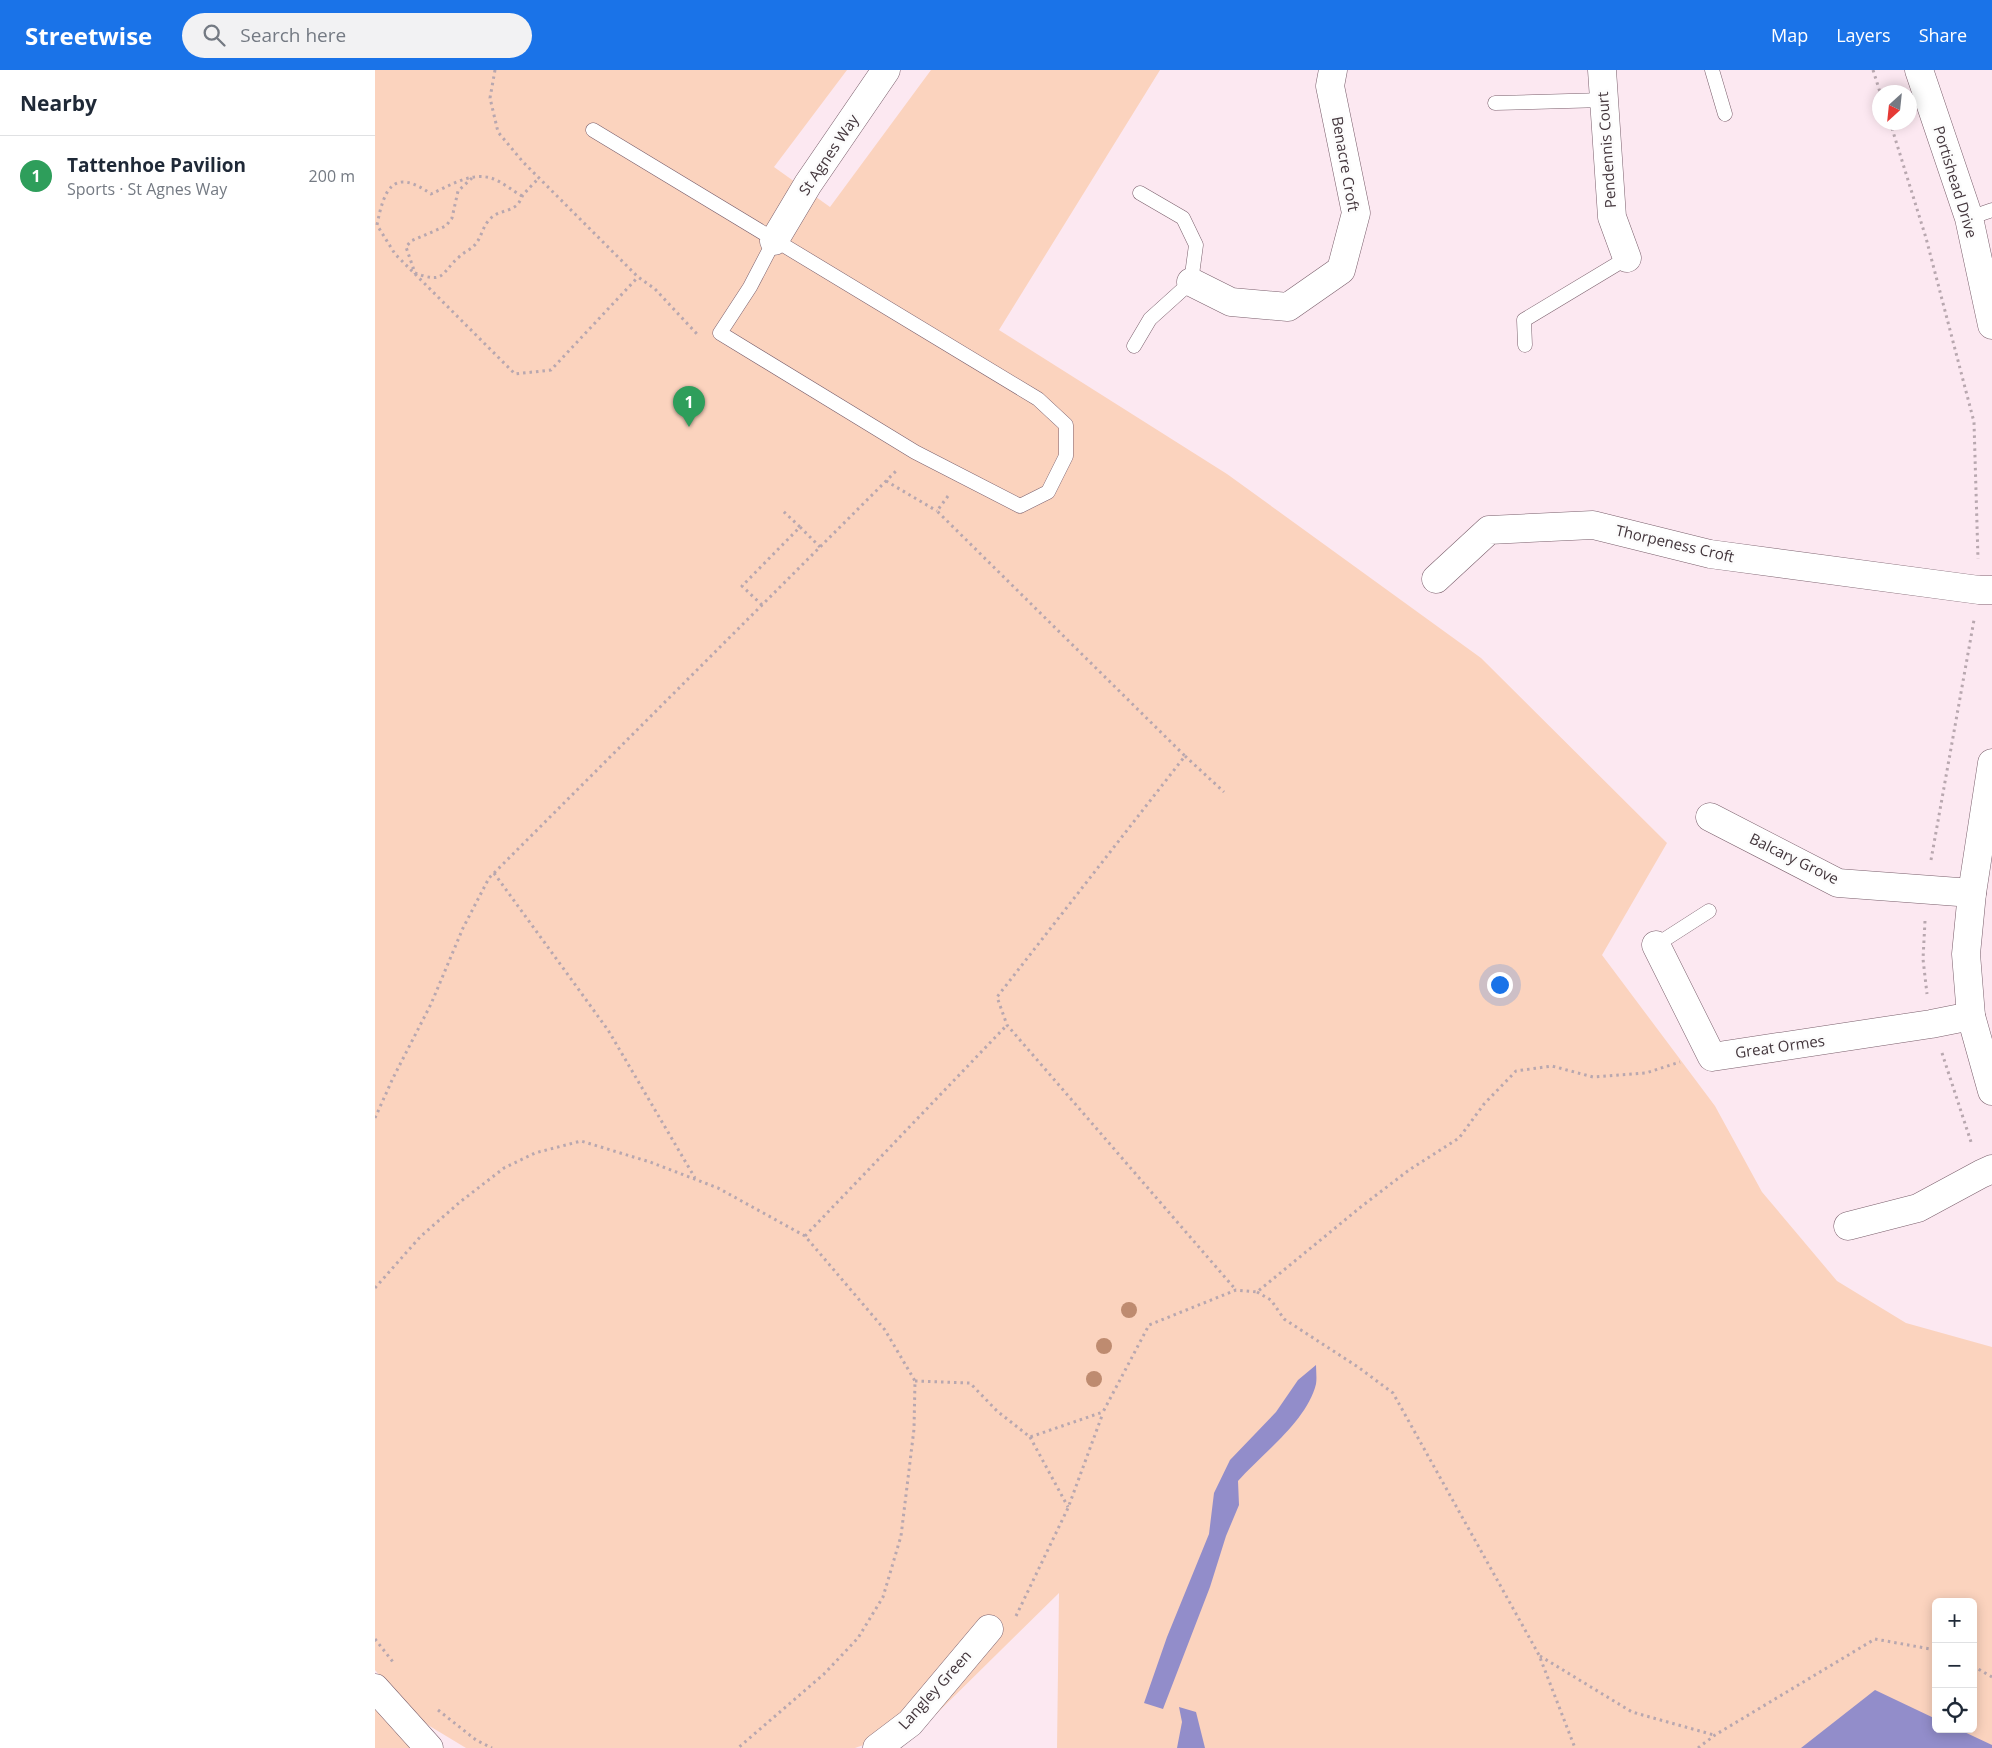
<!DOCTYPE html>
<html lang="en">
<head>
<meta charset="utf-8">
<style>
	body { margin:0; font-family:"Open Sans",sans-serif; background:#f2f2f3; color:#1f2937 }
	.controls { position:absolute; right:15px; bottom:15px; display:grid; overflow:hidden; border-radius:8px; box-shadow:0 2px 12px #0003 }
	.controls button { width:45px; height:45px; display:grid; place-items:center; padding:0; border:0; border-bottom:1px solid #e0e1e3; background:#fff; color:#1f2937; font:25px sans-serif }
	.compass { position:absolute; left:1497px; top:15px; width:45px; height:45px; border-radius:50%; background:#fff; box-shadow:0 2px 12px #0003; rotate:207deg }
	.you { position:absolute; left:1124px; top:914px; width:18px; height:18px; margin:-12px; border:4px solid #fff; border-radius:50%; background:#1a73e8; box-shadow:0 0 0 8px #1a73e833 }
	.badge { display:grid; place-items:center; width:32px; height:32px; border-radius:50%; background:#1a73e8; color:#fff; font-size:16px; font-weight:700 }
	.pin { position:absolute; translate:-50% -41px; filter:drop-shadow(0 1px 2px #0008) }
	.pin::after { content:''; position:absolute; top:26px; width:18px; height:15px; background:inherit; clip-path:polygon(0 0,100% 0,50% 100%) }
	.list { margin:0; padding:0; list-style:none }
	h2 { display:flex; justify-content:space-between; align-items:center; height:65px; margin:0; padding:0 20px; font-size:21px }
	h2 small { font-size:16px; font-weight:400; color:#747a83 }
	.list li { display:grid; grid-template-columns:32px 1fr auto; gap:15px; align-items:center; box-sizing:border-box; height:80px; padding:0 20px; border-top:1px solid #e0e1e3 }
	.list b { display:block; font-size:19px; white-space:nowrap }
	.list p { margin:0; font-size:16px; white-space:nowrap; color:#747a83 }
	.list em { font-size:16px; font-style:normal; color:#747a83 }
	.icon { flex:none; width:28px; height:28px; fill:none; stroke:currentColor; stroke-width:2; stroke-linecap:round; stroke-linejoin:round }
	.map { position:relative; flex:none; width:1617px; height:1678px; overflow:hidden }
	header { display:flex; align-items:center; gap:30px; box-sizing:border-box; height:70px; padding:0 25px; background:#1a73e8; color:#fff }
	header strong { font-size:24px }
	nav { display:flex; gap:28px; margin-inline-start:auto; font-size:18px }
	.search { width:350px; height:45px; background:#f2f2f3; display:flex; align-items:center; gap:12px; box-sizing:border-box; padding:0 18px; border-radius:28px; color:#747a83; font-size:19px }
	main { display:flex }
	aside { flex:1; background:#fff }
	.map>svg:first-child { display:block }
	.green { fill:#fbd3be; fill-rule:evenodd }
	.water { fill:#928dca }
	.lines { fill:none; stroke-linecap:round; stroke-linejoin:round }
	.lane-casing { stroke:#7a5f6c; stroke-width:15 }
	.street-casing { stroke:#7a5f6c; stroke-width:29 }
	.path { stroke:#b8a7af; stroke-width:3; stroke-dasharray:2.5 4; stroke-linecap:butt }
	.lane { stroke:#fff; stroke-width:14 }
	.street { stroke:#fff; stroke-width:28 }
	.tree { fill:#be8b70 }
	.labels { text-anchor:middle; stroke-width:5; stroke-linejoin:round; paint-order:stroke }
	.street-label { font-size:15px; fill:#43363c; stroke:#fcfcfc }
</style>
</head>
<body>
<header>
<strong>Streetwise</strong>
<div class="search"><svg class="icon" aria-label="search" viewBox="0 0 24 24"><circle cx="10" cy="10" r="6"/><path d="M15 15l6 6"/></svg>Search here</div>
<nav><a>Map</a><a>Layers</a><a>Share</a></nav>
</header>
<main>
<aside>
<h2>Nearby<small></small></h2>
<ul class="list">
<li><span class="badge" style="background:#2e9e5b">1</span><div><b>Tattenhoe Pavilion</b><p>Sports · St Agnes Way</p></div><em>200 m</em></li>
</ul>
</aside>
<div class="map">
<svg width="1617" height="1678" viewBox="0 0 1617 1678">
	<rect width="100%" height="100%" fill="#fce8f1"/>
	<g class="green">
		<path d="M0,0h472l-73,97 56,40 101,-137h229l-161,260 228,144 254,184 186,185 -65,112 113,151 47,86 75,89 69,42 86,24v401h-935l2,-155 -131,129 -73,26h-389l-53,-32 -38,-46zM1561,1532h37v127h-37z"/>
		<polygon points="0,1618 54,1678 0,1678"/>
	</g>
	<g class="water">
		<path d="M941,1295c0,6 1,13 0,19 -9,37 -53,69 -78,97l1,24 -13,31 -16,51 -47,122 -19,-6 23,-66 42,-103 5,-41 16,-33 46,-48 22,-32z"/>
		<polygon points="1500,1620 1561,1649 1561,1659 1583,1659 1617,1675 1617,1678 1426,1678"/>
		<polygon points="804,1637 821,1642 830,1678 802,1678 807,1652"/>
	</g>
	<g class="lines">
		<g class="lane-casing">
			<g id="lane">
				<polyline points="1337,0 1350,44"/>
				<polyline points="1120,33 1229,30"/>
				<polyline points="218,60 663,329 691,355 691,386 673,422 645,436 540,382 345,263 375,217 399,171"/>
				<polyline points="1594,148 1617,140"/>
				<polyline points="1150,275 1149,250 1252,188"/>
				<polyline points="759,276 775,249 816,212 821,175 808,148 765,123"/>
				<polyline points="1281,875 1334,841"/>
			</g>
		</g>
		<g class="street-casing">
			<g id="street">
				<polyline points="1227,0 1237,147 1252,188"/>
				<polyline points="1544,0 1594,148 1617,255"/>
				<polyline points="399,171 433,114 511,0"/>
				<polyline points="816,212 856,232 913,237 966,200 981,143 955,16 958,0"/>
				<polyline points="1061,509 1114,460 1218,455 1335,484 1604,520 1617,520"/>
				<polyline points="1617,693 1597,823 1591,884 1596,946 1617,1021"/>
				<polyline points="1335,747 1463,813 1597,823"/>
				<polyline points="1281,875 1337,987 1556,954 1596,946"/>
				<polyline points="1473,1156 1543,1138 1606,1104 1617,1099"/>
				<polyline points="0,1618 54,1678"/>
				<polyline points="502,1678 535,1653 614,1559"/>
			</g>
		</g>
		<g class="path">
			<polyline points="120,0 115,28 123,62 148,92 263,207 280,219 322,264"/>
			<polyline points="1498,0 1505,22"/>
			<polyline points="1515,52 1551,168 1599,352 1603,489"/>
			<path d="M97,108l-14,13 -6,27 -6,8 -35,15 -5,6 9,26c30,11 25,1 44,-16 6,-6 14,-8 18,-15 5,-7 6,-16 13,-23 7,-8 19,-7 27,-14 3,-3 4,-7 6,-10 5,-6 11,-12 16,-17"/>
			<path d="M147,126c-9,-5 -21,-15 -31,-18 -21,-6 -42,8 -60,16 -38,-27 -47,-5 -54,31l18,29 120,120 36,-4 87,-93"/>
			<polyline points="511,411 562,441"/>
			<polyline points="573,426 562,441 810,686 622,927 632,955 861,1220"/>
			<polyline points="425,457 445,477"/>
			<polyline points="387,535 367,516 425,457 408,441"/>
			<polyline points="810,686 849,722"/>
			<polyline points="1556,790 1599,550"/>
			<polyline points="119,803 233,960 320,1108"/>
			<polyline points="1550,851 1548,889 1552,924"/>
			<polyline points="1567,983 1597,1075"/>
			<polyline points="0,1048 18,1008 56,934 88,858 114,808 523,399"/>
			<polyline points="430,1166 632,955"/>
			<polyline points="0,1218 45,1167 85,1132 129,1098 160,1083 206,1071 275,1092 343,1118 430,1166 510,1260 540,1311 539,1359 526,1466 508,1527 483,1568 449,1604 363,1678"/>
			<polyline points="882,1222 896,1230 909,1249 983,1297 1018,1323 1164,1585 1200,1678"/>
			<polyline points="540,1311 595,1313 622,1341 655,1367 728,1342 774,1255 861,1220 882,1222 987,1136 1034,1100 1084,1068 1109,1034 1141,1001 1177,996 1218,1007 1271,1003 1305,992"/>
			<polyline points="655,1367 693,1437"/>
			<polyline points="641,1546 693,1438 728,1343"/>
			<polyline points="0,1569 18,1592"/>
			<polyline points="1165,1586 1257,1642 1339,1665"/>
			<polyline points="1598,1596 1617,1607"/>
			<polyline points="63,1640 101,1670 117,1678"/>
			<polyline points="1323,1678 1340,1665 1500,1569 1561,1580"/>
		</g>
		<use href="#lane" class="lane"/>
		<use href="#street" class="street"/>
	</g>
	<g class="tree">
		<circle cx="754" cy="1240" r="8"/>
		<circle cx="729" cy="1276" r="8"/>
		<circle cx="719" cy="1309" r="8"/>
	</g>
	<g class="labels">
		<g class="street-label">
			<text transform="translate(1232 80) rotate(-94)" y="5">Pendennis Court</text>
			<text transform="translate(454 85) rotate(-56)" y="5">St Agnes Way</text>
			<text transform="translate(970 94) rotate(80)" y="5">Benacre Croft</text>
			<text transform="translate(1580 112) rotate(73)" y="5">Portishead Drive</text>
			<text transform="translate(1300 474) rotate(13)" y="5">Thorpeness Croft</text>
			<text transform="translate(1419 789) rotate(26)" y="5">Balcary Grove</text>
			<text transform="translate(1405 977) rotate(-8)" y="5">Great Ormes</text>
			<text transform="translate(560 1620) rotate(-48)" y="5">Langley Green</text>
		</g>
	</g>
</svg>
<div class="controls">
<button>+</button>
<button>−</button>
<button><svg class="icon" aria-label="locate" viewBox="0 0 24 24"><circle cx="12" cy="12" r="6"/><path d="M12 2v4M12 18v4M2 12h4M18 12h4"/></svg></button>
</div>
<svg class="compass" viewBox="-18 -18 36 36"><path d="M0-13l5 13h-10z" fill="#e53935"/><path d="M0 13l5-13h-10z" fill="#747a83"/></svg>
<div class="you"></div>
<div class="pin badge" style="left:314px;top:357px;background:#2e9e5b">1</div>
</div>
</main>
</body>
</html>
